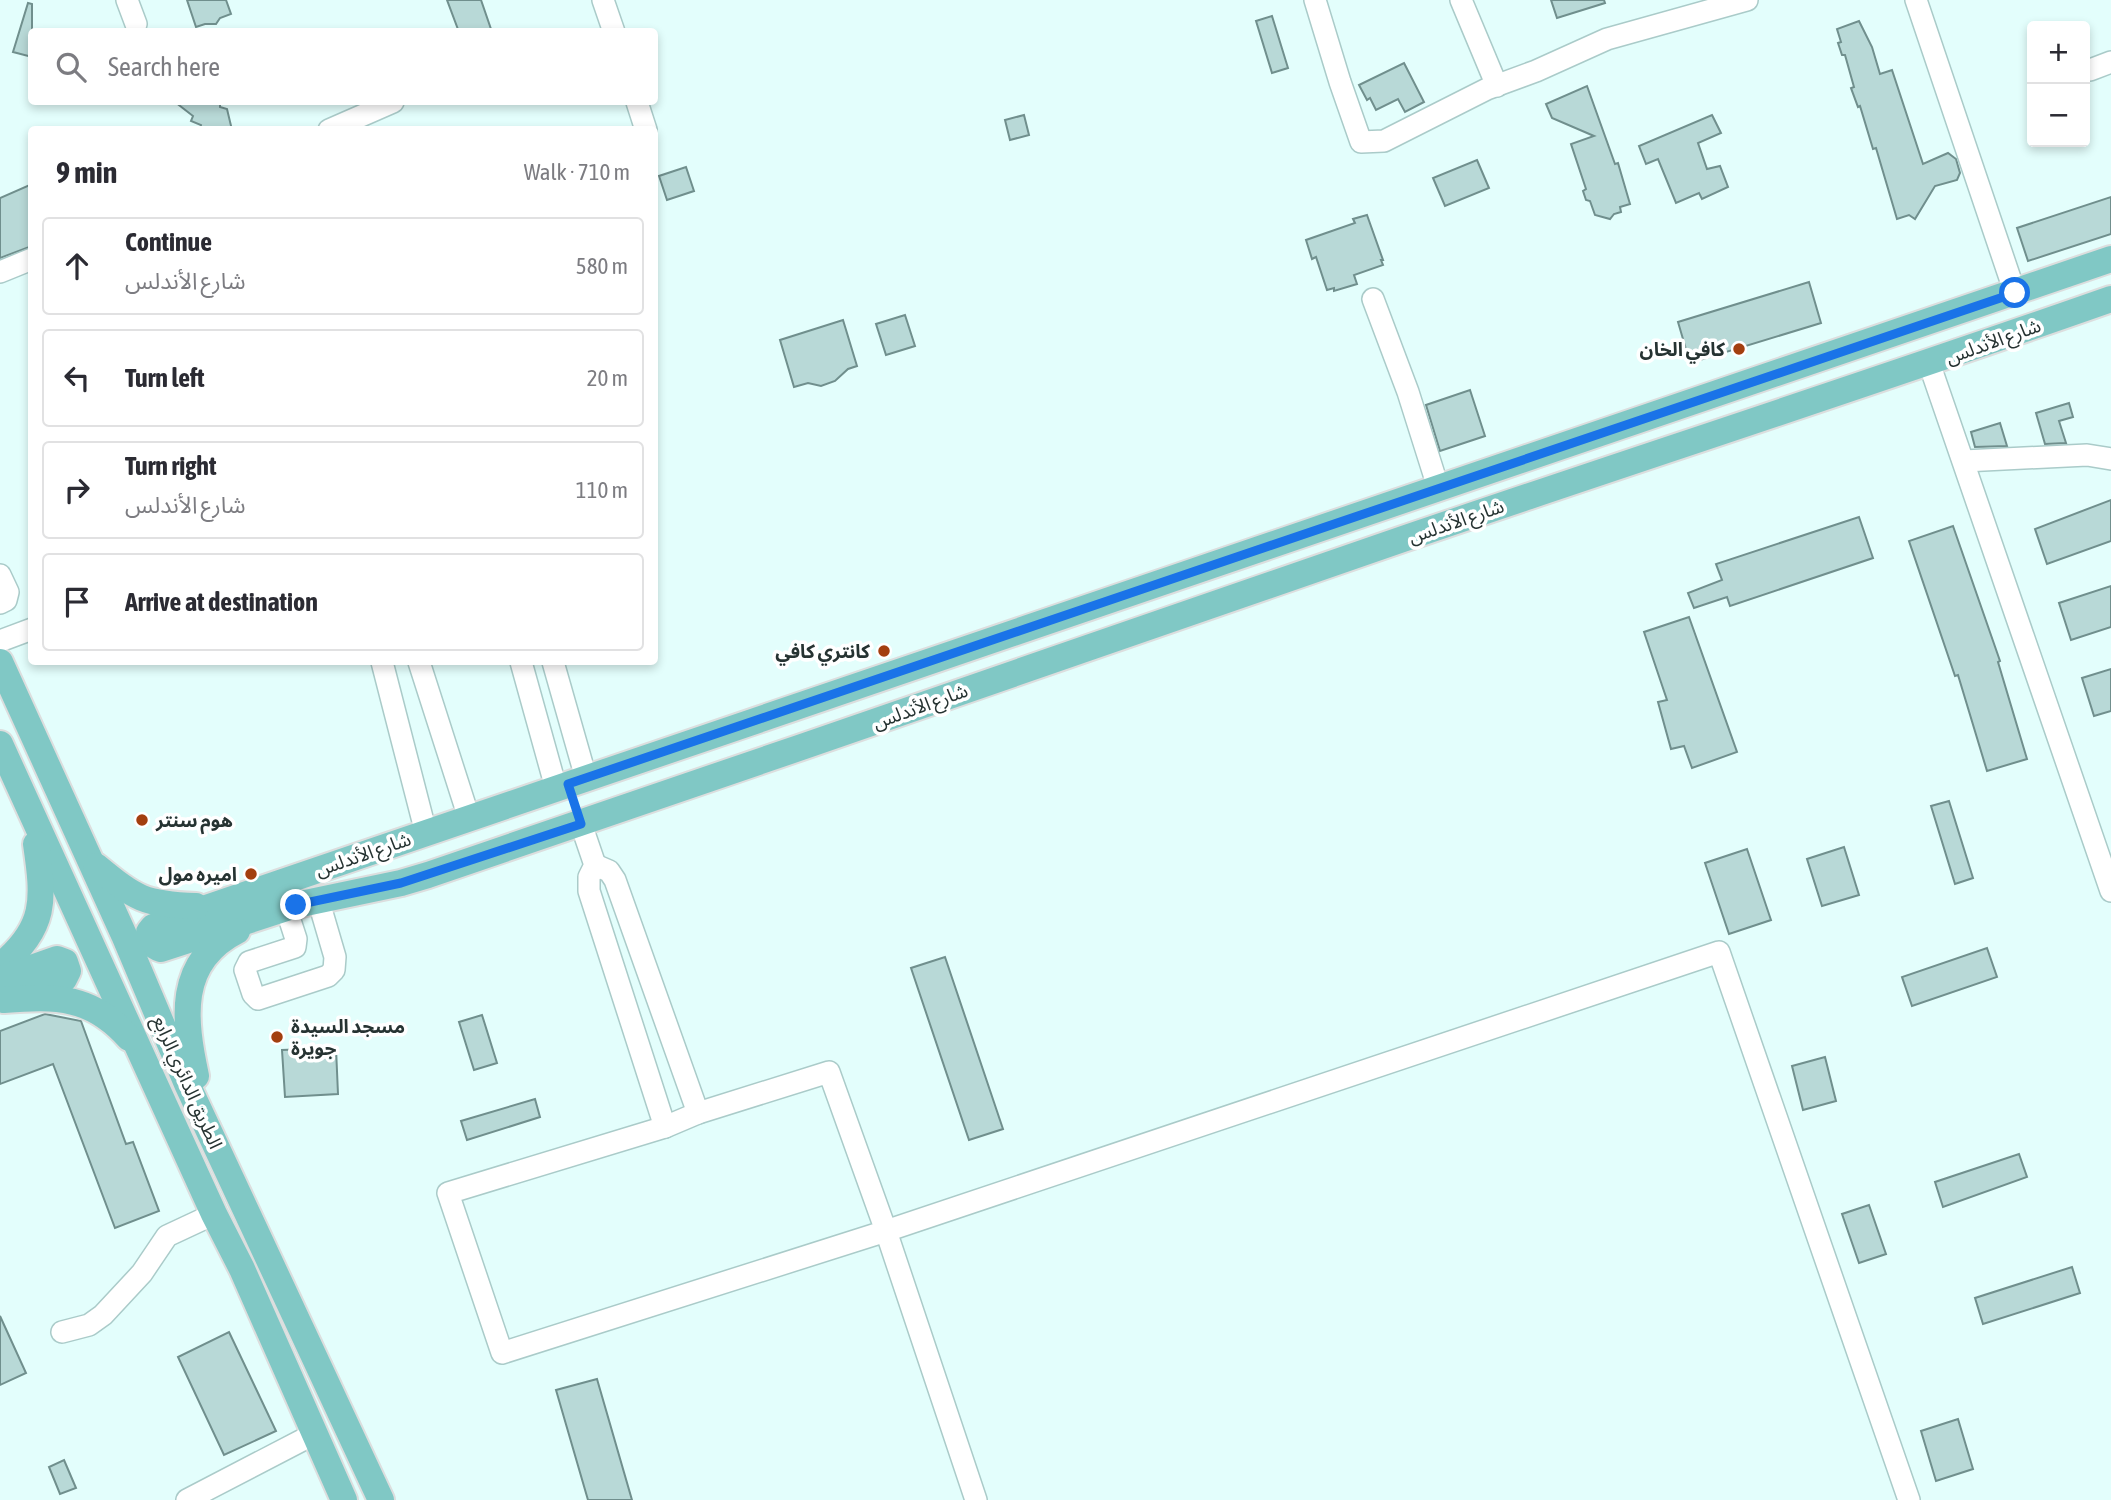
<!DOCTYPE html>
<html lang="en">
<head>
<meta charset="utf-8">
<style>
	body { margin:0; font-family:"Asap Condensed","Noto Sans Arabic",sans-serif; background:#f7f7f7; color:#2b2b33 }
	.controls { position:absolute; right:21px; top:21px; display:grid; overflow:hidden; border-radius:7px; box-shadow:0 4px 10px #0003 }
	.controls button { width:63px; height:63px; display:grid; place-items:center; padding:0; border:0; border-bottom:2px solid #e1e1e2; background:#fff; color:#2b2b33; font:35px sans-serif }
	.stop { position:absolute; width:21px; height:21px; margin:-16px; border:5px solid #1a73e8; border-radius:50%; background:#fff }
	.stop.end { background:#1a73e8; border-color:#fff; box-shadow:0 2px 7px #0008 }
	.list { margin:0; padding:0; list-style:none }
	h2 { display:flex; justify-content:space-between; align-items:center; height:91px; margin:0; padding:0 28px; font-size:30px }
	h2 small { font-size:23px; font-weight:400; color:#7c7c81 }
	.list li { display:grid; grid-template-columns:46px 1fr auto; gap:21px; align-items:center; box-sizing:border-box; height:98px; margin:0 14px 14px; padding:0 14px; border:2px solid #e1e1e2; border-radius:7px }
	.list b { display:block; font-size:26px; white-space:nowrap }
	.list p { margin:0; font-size:23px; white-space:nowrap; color:#7c7c81 }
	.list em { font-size:23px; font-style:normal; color:#7c7c81 }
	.icon { flex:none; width:38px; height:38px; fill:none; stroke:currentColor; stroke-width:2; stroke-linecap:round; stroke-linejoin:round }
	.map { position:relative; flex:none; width:2111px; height:1500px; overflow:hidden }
	.search { position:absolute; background:#fff; box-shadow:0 4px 10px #0003; left:28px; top:28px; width:630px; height:77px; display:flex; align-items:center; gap:18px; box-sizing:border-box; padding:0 24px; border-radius:7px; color:#7c7c81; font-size:26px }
	.panel { position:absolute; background:#fff; box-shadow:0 4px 10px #0003; left:28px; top:126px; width:630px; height:539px; border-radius:7px }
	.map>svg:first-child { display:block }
	.building { fill:#b8d9d7; stroke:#708f8d; stroke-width:2 }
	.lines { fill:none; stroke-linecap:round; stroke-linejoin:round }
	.minor-casing { stroke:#aacbc9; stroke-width:24 }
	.major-casing { stroke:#dcdede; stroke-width:30 }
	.minor { stroke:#fff; stroke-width:21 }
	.major { stroke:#80c8c5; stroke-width:26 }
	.route { stroke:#1a73e8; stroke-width:9 }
	.poi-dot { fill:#a33f0f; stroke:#fff; stroke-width:2.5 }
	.labels { text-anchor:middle; stroke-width:7; stroke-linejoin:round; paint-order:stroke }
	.street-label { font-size:19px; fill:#263332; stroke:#fff }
	.poi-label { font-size:19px; font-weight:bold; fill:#263332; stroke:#fff; text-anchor:end }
</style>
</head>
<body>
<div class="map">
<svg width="2111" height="1500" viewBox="0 0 2111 1500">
	<rect width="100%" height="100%" fill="#e3fefc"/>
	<g class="building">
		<polygon points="187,0 226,0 231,14 220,18 216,24 205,24 196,27"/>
		<polygon points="447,0 481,0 492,32 459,32"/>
		<polygon points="1551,0 1604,0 1605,3 1557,18"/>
		<polygon points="28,3 32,4 32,57 13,52"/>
		<polygon points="1272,16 1288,68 1272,73 1256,21"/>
		<polygon points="1859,21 1872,47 1880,74 1892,70 1923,164 1948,153 1956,159 1960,173 1957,180 1935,186 1915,219 1909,215 1897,219 1876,148 1873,149 1860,106 1858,107 1851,88 1854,87 1845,55 1842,55 1838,43 1841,42 1837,29"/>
		<polygon points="1404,63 1424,102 1405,112 1398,99 1376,110 1370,98 1367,100 1359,85"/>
		<polygon points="1587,86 1615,164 1618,163 1630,204 1620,207 1621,212 1614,214 1610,219 1595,215 1590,201 1586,200 1583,191 1586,189 1571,144 1594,136 1552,118 1546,104"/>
		<polygon points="175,102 220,102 220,107 227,109 232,130 200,130 201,125 191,121 193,116"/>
		<polygon points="1024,115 1029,135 1010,140 1005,120"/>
		<polygon points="1712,115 1721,133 1698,143 1707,169 1720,166 1728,187 1702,199 1699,193 1676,203 1658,159 1646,164 1639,146"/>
		<polygon points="1477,160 1489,188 1445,206 1433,178"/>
		<polygon points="686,167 694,191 667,200 659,176"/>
		<polygon points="32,184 32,246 0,258 0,198"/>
		<polygon points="2111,197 2111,234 2028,261 2017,228"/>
		<polygon points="1367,215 1383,260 1381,260 1383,265 1354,275 1357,284 1334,291 1334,288 1327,290 1316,257 1312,259 1306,240 1355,223 1353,219"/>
		<polygon points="1809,282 1821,323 1690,363 1678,322"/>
		<polygon points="905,315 915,346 886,355 876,324"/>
		<polygon points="843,320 857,366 848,369 835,381 821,386 808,383 794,387 780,340"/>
		<polygon points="1470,390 1485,436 1440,451 1426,405"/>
		<polygon points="2069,403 2073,417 2059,421 2066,443 2045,444 2036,413"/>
		<polygon points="2000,423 2007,446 1975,447 1971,432"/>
		<polygon points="2111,500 2111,541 2047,564 2035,529"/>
		<polygon points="1859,517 1873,558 1730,606 1727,597 1694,608 1688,593 1722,580 1716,564"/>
		<polygon points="1953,526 2000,661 1998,662 2027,759 1987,771 1958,675 1955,676 1909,541"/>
		<polygon points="2111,586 2111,627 2071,640 2059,603"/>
		<polygon points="1689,617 1737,752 1692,768 1684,746 1671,749 1658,702 1667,700 1644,632"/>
		<polygon points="2111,669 2111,711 2094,716 2082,678"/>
		<polygon points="1949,801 1973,878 1955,884 1931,806"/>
		<polygon points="1844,847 1859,895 1822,906 1807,859"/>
		<polygon points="1747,849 1771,920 1729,934 1705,863"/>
		<polygon points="1987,948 1997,977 1912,1006 1902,977"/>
		<polygon points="945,957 1003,1129 969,1140 911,968"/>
		<polygon points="45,1014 81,1021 126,1144 133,1142 159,1211 115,1228 53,1064 0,1084 0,1031"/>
		<polygon points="482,1015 497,1063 474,1070 459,1022"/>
		<polygon points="336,1048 338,1094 285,1097 282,1050"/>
		<polygon points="1825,1057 1836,1101 1803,1110 1792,1066"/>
		<polygon points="535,1099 540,1117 467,1140 461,1121"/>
		<polygon points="2019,1154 2027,1177 1943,1207 1935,1182"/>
		<polygon points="1869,1205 1886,1254 1859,1263 1842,1214"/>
		<polygon points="2072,1267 2080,1293 1983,1324 1975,1298"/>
		<polygon points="0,1316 26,1373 0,1385"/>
		<polygon points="229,1332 276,1431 224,1455 178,1357"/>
		<polygon points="597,1379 632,1500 588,1500 556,1390"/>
		<polygon points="1958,1419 1973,1469 1936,1481 1921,1431"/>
		<polygon points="64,1460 76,1488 60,1494 49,1467"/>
	</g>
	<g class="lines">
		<g class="minor-casing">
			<g id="minor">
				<polyline points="127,0 136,24"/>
				<polyline points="603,0 614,32"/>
				<polyline points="1315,0 1340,82 1361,142 1384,141 1487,89 1536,71 1607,39 1747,0"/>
				<polyline points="1461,0 1497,86"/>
				<polyline points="1916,0 2015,293"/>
				<polyline points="2090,70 2111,62"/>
				<polyline points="637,102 646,130"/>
				<polyline points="329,130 393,102"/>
				<polyline points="0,272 32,259"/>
				<polyline points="1373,299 1408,392 1438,487"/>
				<polyline points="1929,363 2111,891"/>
				<polyline points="1964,461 2087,455 2111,459"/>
				<polyline points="0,575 8,592 6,600 0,603"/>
				<polyline points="0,641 32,629"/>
				<polyline points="382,662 426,833"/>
				<polyline points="419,662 469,818"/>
				<polyline points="521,662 556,788"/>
				<polyline points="553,662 586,778"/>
				<polyline points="581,824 595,865 589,877 589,891 665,1127"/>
				<polyline points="595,865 609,871 615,880 698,1113"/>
				<polyline points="286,908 296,939 295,947 249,962 245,970 253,994 258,999 328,976 334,970 335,957 318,899"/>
				<polyline points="62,1332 89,1325 103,1315 142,1273 167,1236 214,1214"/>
				<polyline points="187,1500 314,1434"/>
				<polyline points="976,1500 886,1231 829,1072 698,1113 665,1127 448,1193 502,1353 886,1231 1719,952 1909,1500"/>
			</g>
		</g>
		<g class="major-casing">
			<g id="major">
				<path d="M2111,259l-1902,648 -56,20 -4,5c0,9 2,14 12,17l135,-44 105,-22 27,-8c325,-109 647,-225 972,-335 237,-81 475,-158 711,-241"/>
				<polyline points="0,662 124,935 187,1084 381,1500"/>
				<polyline points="0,744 214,1214 242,1269 344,1500"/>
				<path d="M96,866c40,33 48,38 100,40"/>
				<path d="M0,966c47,-38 44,-67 36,-122"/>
				<polyline points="0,979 57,959 65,962 68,971 64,979 28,991"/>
				<path d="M4,1000c53,-4 88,-4 125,38"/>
				<path d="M196,1076c-12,-56 -20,-114 41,-145"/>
			</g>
		</g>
		<use href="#minor" class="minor"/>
		<use href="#major" class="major"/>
	</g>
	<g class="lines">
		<polyline class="route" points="296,905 401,883 581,824 568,784 2015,293"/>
	</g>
	<g class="poi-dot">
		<circle cx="1739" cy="349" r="7"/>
		<circle cx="884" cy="651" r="7"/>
		<circle cx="142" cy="820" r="7"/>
		<circle cx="251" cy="874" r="7"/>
		<circle cx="277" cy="1037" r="7"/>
	</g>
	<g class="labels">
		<g class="street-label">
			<text transform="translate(1993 341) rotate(-20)" y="7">شارع الأندلس</text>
			<text transform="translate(1456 521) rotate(-19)" y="7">شارع الأندلس</text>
			<text transform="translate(920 706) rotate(-20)" y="7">شارع الأندلس</text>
			<text transform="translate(363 854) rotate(-19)" y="7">شارع الأندلس</text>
			<text transform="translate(188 1082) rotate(66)" y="7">الطريق الدائري الرابع</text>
		</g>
		<g class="poi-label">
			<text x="1725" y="356">كافي الخان</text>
			<text x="870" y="658">كانتري كافي</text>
			<text x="156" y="827" text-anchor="start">هوم سنتر</text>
			<text x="237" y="881">اميره مول</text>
			<text x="291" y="1033" text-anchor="start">مسجد السيدة<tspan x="291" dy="22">جويرة</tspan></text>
		</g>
	</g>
</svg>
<div class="controls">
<button>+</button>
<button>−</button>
</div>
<div class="stop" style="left:2015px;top:293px"></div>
<div class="stop end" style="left:296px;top:905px"></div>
<div class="search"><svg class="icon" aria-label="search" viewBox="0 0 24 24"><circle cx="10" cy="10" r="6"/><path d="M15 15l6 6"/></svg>Search here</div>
<section class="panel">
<h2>9 min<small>Walk · 710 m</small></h2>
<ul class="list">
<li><svg class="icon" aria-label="ahead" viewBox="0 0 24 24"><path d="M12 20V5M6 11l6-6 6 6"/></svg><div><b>Continue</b><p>شارع الأندلس</p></div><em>580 m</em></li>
<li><svg class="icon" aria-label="left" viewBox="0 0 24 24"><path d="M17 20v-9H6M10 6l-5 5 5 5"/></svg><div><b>Turn left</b></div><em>20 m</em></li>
<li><svg class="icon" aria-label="right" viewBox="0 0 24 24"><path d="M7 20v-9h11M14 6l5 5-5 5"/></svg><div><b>Turn right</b><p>شارع الأندلس</p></div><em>110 m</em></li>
<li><svg class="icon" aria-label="arrive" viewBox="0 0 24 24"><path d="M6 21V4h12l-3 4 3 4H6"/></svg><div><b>Arrive at destination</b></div></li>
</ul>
</section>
</div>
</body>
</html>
